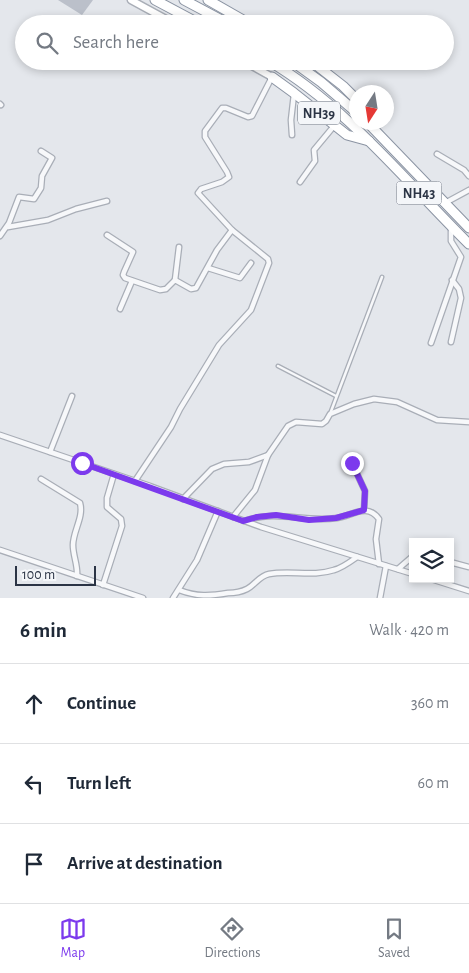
<!DOCTYPE html>
<html lang="en">
<head>
<meta charset="utf-8">
<style>
	body { margin:0; font-family:"Alegreya Sans",sans-serif; background:#f2f2f3; color:#1f2937 }
	.controls { position:absolute; right:15px; bottom:15px; display:grid; overflow:hidden; border-radius:0px; box-shadow:0 2px 8px #0003 }
	.controls button { width:45px; height:45px; display:grid; place-items:center; padding:0; border:0; border-bottom:1px solid #e0e1e3; background:#fff; color:#1f2937; font:25px sans-serif }
	.compass { position:absolute; left:349px; top:85px; width:45px; height:45px; border-radius:50%; background:#fff; box-shadow:0 2px 8px #0003; rotate:192deg }
	.scale { position:absolute; left:15px; bottom:12px; width:81px; box-sizing:border-box; padding-left:5px; border:2px solid #2b3445; border-top:0; font-size:14px; line-height:18px; white-space:nowrap; color:#2b3445; -webkit-text-stroke:4px #f4f6f9; paint-order:stroke }
	.stop { position:absolute; width:15px; height:15px; margin:-11px; border:4px solid #7c3aed; border-radius:50%; background:#fff }
	.stop.end { background:#7c3aed; border-color:#fff; box-shadow:0 1px 5px #0008 }
	.list { margin:0; padding:0; list-style:none }
	h2 { display:flex; justify-content:space-between; align-items:center; height:65px; margin:0; padding:0 20px; font-size:21px }
	h2 small { font-size:16px; font-weight:400; color:#747a83 }
	.list li { display:grid; grid-template-columns:32px 1fr auto; gap:15px; align-items:center; box-sizing:border-box; height:80px; padding:0 20px; border-top:1px solid #e0e1e3 }
	.list b { display:block; font-size:19px; white-space:nowrap }
	.list em { font-size:16px; font-style:normal; color:#747a83 }
	.icon { flex:none; width:28px; height:28px; fill:none; stroke:currentColor; stroke-width:2; stroke-linecap:round; stroke-linejoin:round }
	.map { position:relative; flex:none; width:469px; height:598px; overflow:hidden }
	.search { position:absolute; background:#fff; box-shadow:0 2px 8px #0003; left:15px; right:15px; top:15px; height:55px; display:flex; align-items:center; gap:12px; box-sizing:border-box; padding:0 18px; border-radius:28px; color:#747a83; font-size:19px }
	.sheet { height:305px; background:#fff }
	nav { display:flex; justify-content:space-around; align-items:center; box-sizing:border-box; height:70px; border-top:1px solid #e0e1e3; background:#fff; font-size:14px; color:#747a83 }
	nav a { display:grid; justify-items:center; gap:2px }
	nav .on { color:#7c3aed }
	.map>svg:first-child { display:block }
	.building { fill:#bbc0ca }
	.lines { fill:none; stroke-linecap:round; stroke-linejoin:round }
	.lane-casing { stroke:#a9aeb7; stroke-width:5 }
	.street-casing { stroke:#a9aeb7; stroke-width:7 }
	.secondary-casing { stroke:#a9aeb7; stroke-width:9 }
	.highway-casing { stroke:#8b94a3; stroke-width:11 }
	.lane { stroke:#f7f8fa; stroke-width:2.5 }
	.street { stroke:#f7f8fa; stroke-width:4.5 }
	.secondary { stroke:#fff; stroke-width:6 }
	.highway { stroke:#fff; stroke-width:9 }
	.route { stroke:#7c3aed; stroke-width:6 }
	.labels { text-anchor:middle; stroke-width:4; stroke-linejoin:round; paint-order:stroke }
	.shield { fill:#f4f6f9; stroke:#676e7b; stroke-width:1 }
	.shield-label { font-size:14px; font-weight:bold; fill:#2b3445 }
</style>
</head>
<body>
<div class="map">
<svg width="469" height="598" viewBox="0 0 469 598">
	<rect width="100%" height="100%" fill="#e4e7ec"/>
	<polygon class="building" points="58,0 93,0 82,15"/>
	<g class="lines">
		<g class="lane-casing">
			<g id="lane">
				<polyline points="278,366 336,396"/>
				<polyline points="330,414 382,277"/>
			</g>
		</g>
		<g class="street-casing">
			<g id="street">
				<polyline points="0,104 1,105"/>
				<polyline points="292,135 291,120 294,94"/>
				<polyline points="437,154 464,170 469,176"/>
				<polyline points="300,182 315,161 314,150 334,126"/>
				<polyline points="445,203 469,190"/>
				<polyline points="8,227 48,220 76,209 107,201"/>
				<polyline points="107,235 133,252 124,272 123,275 125,278 160,290 166,289 175,280 191,289 196,288 217,250 232,230 198,193 201,189 222,182 229,177 227,172 205,137 205,131 222,108 226,108 248,117 252,116 272,77"/>
				<polyline points="0,236 9,223 19,197 34,199 41,188 42,176 52,158 41,151"/>
				<polyline points="208,268 240,278 251,263"/>
				<polyline points="175,280 179,247"/>
				<polyline points="120,309 132,281"/>
				<polyline points="451,342 461,298 459,289 452,280"/>
				<polyline points="431,343 461,257 451,241 451,228"/>
				<polyline points="0,435 150,486 261,527 413,574"/>
				<polyline points="50,452 72,396"/>
				<polyline points="352,463 365,491 364,510"/>
				<path d="M41,479l39,24c4,14 -7,28 -7,42 0,11 5,20 4,31"/>
				<polyline points="135,481 171,427 180,409 219,345 251,310 269,263 268,259 232,230"/>
				<polyline points="183,499 212,469 224,464 249,462 268,455"/>
				<polyline points="233,517 255,490 268,455 288,426 296,422 322,424 326,421 330,414 354,404 374,399 397,402 437,420 469,422"/>
				<path d="M244,521c35,-12 58,2 93,-3 15,-2 30,-16 42,1l-3,20 3,25"/>
				<polyline points="0,550 143,598"/>
				<polyline points="450,562 469,567"/>
				<polyline points="398,569 413,556"/>
				<polyline points="431,579 469,591"/>
				<polyline points="103,585 122,526 121,519 107,507 107,498 114,474"/>
				<path d="M179,590c18,7 31,6 49,3 6,0 13,-1 19,-4 8,-4 12,-13 22,-15 21,-4 44,3 65,-4 8,-2 16,-8 23,-13"/>
				<polyline points="173,598 197,560 218,511"/>
				<polyline points="380,598 386,566"/>
			</g>
		</g>
		<g class="secondary-casing">
			<g id="secondary">
				<polyline points="131,0 175,24"/>
				<polyline points="243,61 272,77"/>
			</g>
		</g>
		<g class="highway-casing">
			<g id="highway">
				<polyline points="155,0 200,24"/>
				<polyline points="184,0 229,24"/>
				<polyline points="208,0 250,24"/>
				<path d="M269,61c78,46 136,120 200,183"/>
				<polyline points="292,61 321,82 356,112"/>
				<polyline points="311,61 343,86 356,99"/>
				<polyline points="272,77 294,93 347,135 369,141"/>
				<polyline points="367,122 469,228"/>
			</g>
		</g>
		<use href="#lane" class="lane"/>
		<use href="#street" class="street"/>
		<use href="#secondary" class="secondary"/>
		<use href="#highway" class="highway"/>
	</g>
	<g class="lines">
		<polyline class="route" points="82,463 243,521 257,517 276,515 309,520 336,518 364,510 365,491 352,463"/>
	</g>
	<g class="labels">
		<g class="shield">
			<rect x="298" y="101.5" width="42" height="23" rx="4"/>
			<rect x="396.5" y="181.5" width="45" height="23" rx="4"/>
		</g>
		<g class="shield-label">
			<text x="319" y="118">NH39</text>
			<text x="419" y="198">NH43</text>
		</g>
	</g>
</svg>
<div class="controls">
<button><svg class="icon" aria-label="layers" viewBox="0 0 24 24"><path d="M12 4l9 5-9 5-9-5zM3 14l9 5 9-5"/></svg></button>
</div>
<svg class="compass" viewBox="-18 -18 36 36"><path d="M0-13l5 13h-10z" fill="#e53935"/><path d="M0 13l5-13h-10z" fill="#747a83"/></svg>
<div class="scale">100 m</div>
<div class="stop" style="left:82px;top:463px"></div>
<div class="stop end" style="left:352px;top:463px"></div>
<div class="search"><svg class="icon" aria-label="search" viewBox="0 0 24 24"><circle cx="10" cy="10" r="6"/><path d="M15 15l6 6"/></svg>Search here</div>
</div>
<section class="sheet">
<h2>6 min<small>Walk · 420 m</small></h2>
<ul class="list">
<li><svg class="icon" aria-label="ahead" viewBox="0 0 24 24"><path d="M12 20V5M6 11l6-6 6 6"/></svg><div><b>Continue</b></div><em>360 m</em></li>
<li><svg class="icon" aria-label="left" viewBox="0 0 24 24"><path d="M17 20v-9H6M10 6l-5 5 5 5"/></svg><div><b>Turn left</b></div><em>60 m</em></li>
<li><svg class="icon" aria-label="arrive" viewBox="0 0 24 24"><path d="M6 21V4h12l-3 4 3 4H6"/></svg><div><b>Arrive at destination</b></div></li>
</ul>
</section>
<nav>
<a class="on"><svg class="icon" aria-label="map" viewBox="0 0 24 24"><path d="M3 6l6-2 6 2 6-2v14l-6 2-6-2-6 2zM9 4v14M15 6v14"/></svg>Map</a>
<a><svg class="icon" aria-label="directions" viewBox="0 0 24 24"><path d="M12 3l9 9-9 9-9-9zM9 14v-3h6M13 9l2 2-2 2"/></svg>Directions</a>
<a><svg class="icon" aria-label="saved" viewBox="0 0 24 24"><path d="M7 4h10v16l-5-4-5 4z"/></svg>Saved</a>
</nav>
</body>
</html>
